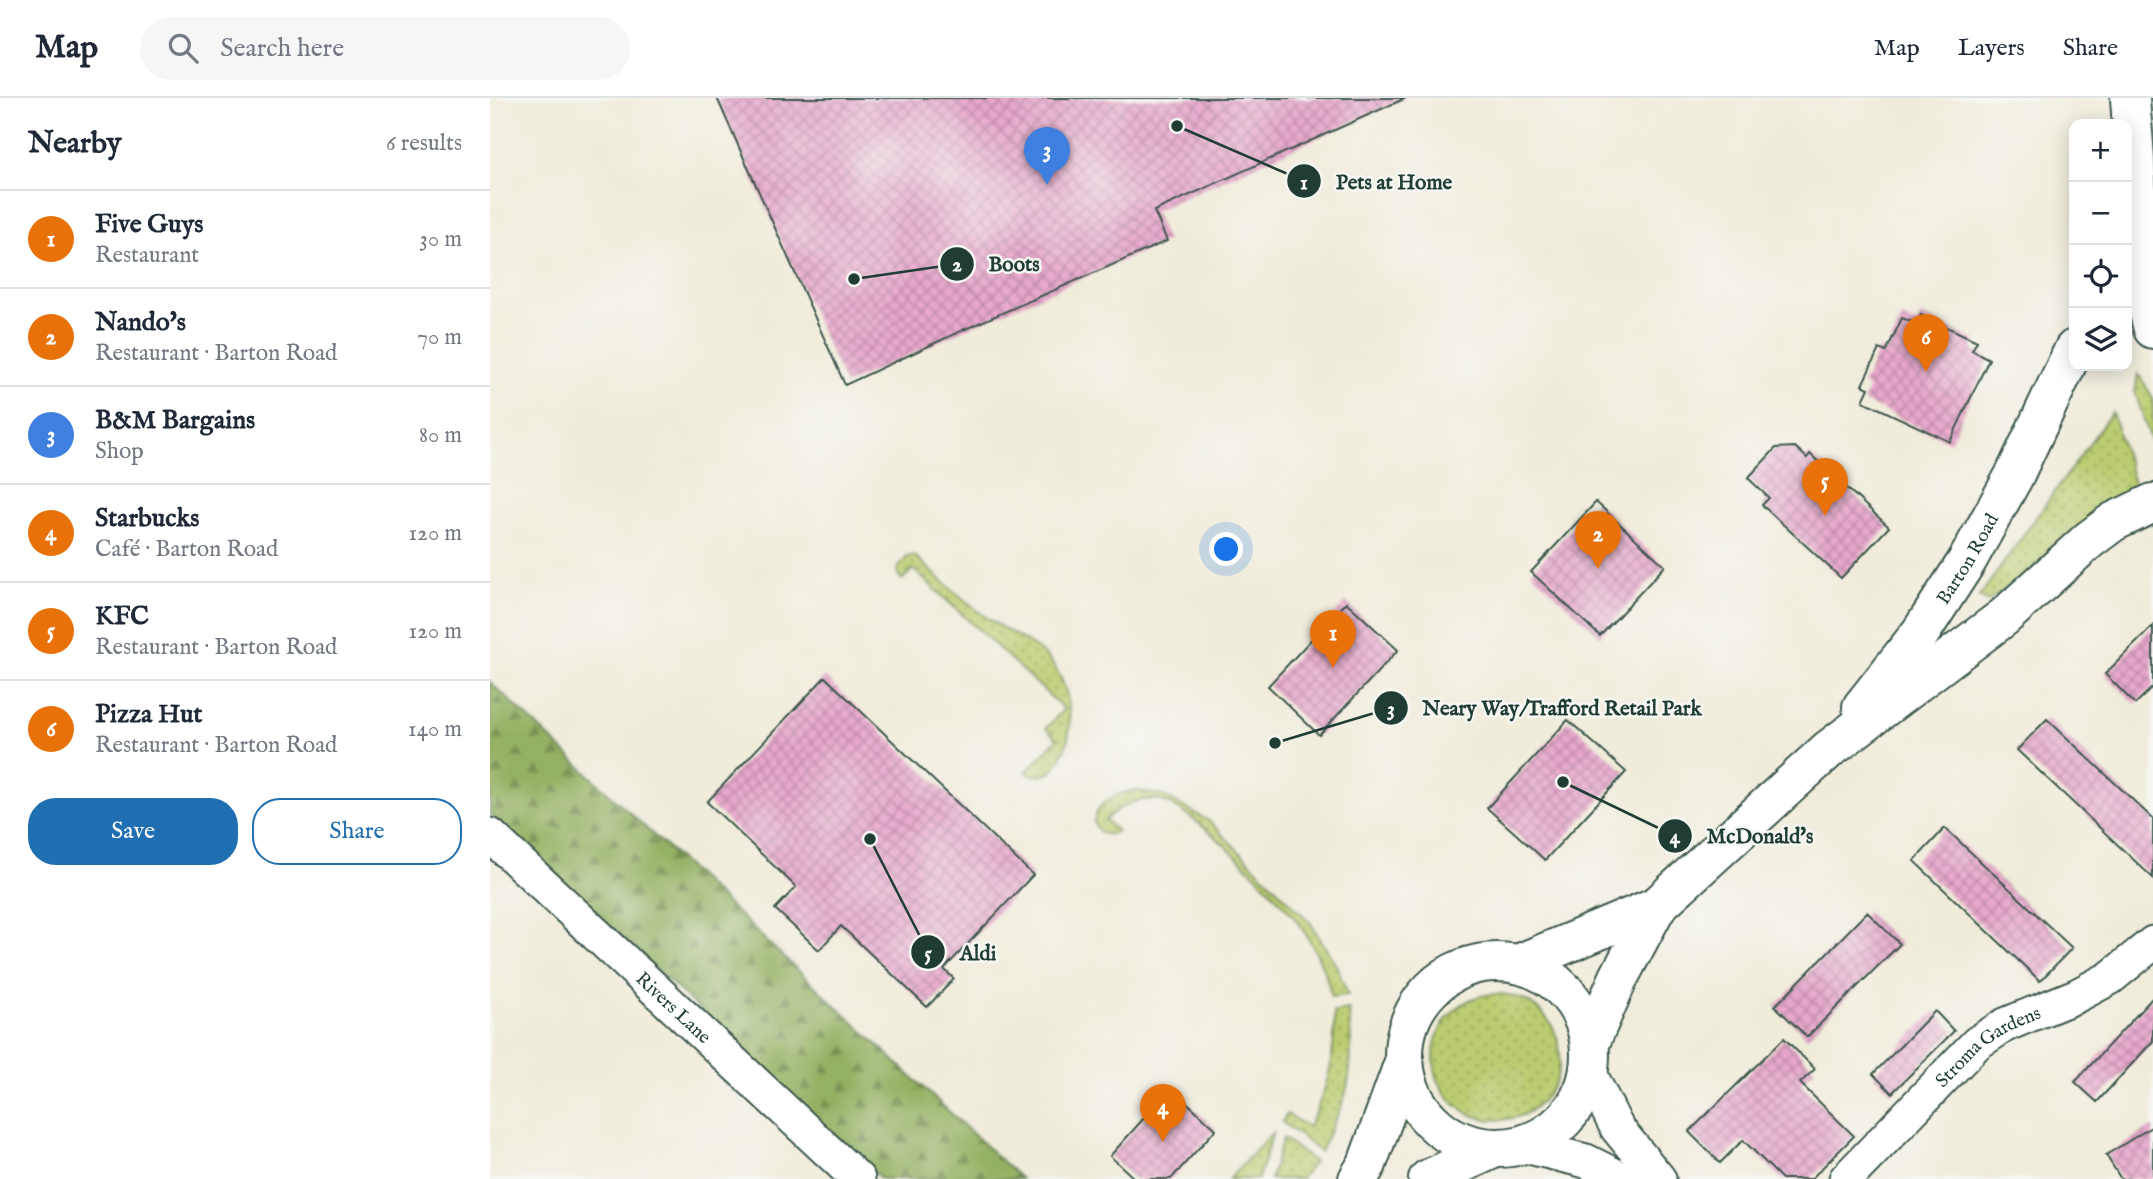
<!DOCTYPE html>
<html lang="en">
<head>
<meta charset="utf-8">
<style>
	body { margin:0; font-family:"IM FELL English",serif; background:#f6f6f7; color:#1f2937 }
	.controls { position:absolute; right:21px; top:21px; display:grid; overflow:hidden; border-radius:14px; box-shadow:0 4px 18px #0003 }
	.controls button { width:63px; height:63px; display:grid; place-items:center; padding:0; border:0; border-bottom:2px solid #e0e1e3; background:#fff; color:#1f2937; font:35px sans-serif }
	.you { position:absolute; left:737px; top:452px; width:24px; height:24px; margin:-18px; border:5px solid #fff; border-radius:50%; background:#1a73e8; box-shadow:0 0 0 10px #1a73e833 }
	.badge { display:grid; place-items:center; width:46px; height:46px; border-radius:50%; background:#1f6fb2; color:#fff; font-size:23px; font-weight:700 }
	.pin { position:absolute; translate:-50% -58px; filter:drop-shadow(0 2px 4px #0008) }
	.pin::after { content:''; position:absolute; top:37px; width:24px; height:21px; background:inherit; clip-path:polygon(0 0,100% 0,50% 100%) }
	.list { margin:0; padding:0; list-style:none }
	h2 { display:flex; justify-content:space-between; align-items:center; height:91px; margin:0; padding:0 28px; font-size:30px }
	h2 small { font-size:23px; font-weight:400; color:#747a83 }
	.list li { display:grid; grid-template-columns:46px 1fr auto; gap:21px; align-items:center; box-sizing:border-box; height:98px; padding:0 28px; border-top:2px solid #e0e1e3 }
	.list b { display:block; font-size:26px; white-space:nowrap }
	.list p { margin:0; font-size:23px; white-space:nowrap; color:#747a83 }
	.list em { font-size:23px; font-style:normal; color:#747a83 }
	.actions { display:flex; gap:14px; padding:21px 28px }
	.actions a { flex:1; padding:16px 0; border:2px solid #1f6fb2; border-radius:28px; text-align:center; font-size:24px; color:#1f6fb2 }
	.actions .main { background:#1f6fb2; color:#fff }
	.icon { flex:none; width:38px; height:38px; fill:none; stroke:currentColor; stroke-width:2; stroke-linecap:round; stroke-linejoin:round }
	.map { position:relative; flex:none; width:1663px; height:1081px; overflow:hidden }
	header { display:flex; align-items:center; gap:42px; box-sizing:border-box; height:98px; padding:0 35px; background:#fff; border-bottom:2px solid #e0e1e3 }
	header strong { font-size:33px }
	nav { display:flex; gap:38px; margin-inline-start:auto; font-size:24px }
	.search { width:490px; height:63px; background:#f6f6f7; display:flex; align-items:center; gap:18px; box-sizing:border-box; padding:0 24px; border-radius:38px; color:#747a83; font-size:26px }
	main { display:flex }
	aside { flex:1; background:#fff }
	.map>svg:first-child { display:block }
	.grass { fill:url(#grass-dots); stroke:#6d8452; stroke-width:2 }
	.forest { fill:url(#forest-firs); stroke:#5a764b; stroke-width:2 }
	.building { fill:url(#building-cross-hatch) }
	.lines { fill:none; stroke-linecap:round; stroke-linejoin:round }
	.street-casing { stroke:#3e574d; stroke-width:37 }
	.secondary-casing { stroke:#3e574d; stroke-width:42 }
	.highway-casing { stroke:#3e574d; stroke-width:42 }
	.street { stroke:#fff; stroke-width:33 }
	.secondary { stroke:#fff; stroke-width:38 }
	.highway { stroke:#fff; stroke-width:38 }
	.labels { text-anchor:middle; stroke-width:5; stroke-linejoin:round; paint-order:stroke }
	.street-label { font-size:19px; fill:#1f3d34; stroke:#f6f6f2 }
	.leader { fill:none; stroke:#1f3d34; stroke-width:2.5 }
	.callout-dot { fill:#1f3d34; stroke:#f6f6f2; stroke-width:2.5 }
	.mark-label { font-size:21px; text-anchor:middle; font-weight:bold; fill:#fff }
	.callout-label { font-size:21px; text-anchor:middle; font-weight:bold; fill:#1f3d34; stroke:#f6f6f2; stroke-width:5; stroke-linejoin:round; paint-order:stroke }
</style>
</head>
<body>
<header>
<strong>Map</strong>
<div class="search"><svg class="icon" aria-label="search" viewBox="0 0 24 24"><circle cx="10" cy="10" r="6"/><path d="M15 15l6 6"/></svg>Search here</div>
<nav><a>Map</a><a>Layers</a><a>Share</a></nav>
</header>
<main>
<aside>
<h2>Nearby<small>6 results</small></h2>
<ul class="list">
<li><span class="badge" style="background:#e8710a">1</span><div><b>Five Guys</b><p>Restaurant</p></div><em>30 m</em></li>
<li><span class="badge" style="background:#e8710a">2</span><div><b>Nando's</b><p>Restaurant · Barton Road</p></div><em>70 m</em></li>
<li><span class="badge" style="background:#3f7fe0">3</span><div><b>B&amp;M Bargains</b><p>Shop</p></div><em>80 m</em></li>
<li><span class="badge" style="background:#e8710a">4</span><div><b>Starbucks</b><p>Café · Barton Road</p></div><em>120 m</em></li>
<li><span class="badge" style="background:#e8710a">5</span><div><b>KFC</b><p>Restaurant · Barton Road</p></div><em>120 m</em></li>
<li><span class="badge" style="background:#e8710a">6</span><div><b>Pizza Hut</b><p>Restaurant · Barton Road</p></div><em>140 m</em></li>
</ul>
<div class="actions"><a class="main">Save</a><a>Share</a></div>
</aside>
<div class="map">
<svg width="1663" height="1081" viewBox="0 0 1663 1081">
	<defs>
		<pattern id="grass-dots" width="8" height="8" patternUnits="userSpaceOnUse" patternTransform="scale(1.75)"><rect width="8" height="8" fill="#bbcc6f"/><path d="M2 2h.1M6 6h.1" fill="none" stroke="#97a75c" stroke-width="1.8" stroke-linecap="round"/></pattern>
		<pattern id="forest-firs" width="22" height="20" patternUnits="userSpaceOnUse" patternTransform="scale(1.75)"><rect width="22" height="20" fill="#94b062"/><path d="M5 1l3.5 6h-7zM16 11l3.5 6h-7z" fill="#789052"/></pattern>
		<pattern id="building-cross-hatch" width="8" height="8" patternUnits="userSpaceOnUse" patternTransform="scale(1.75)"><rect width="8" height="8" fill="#e8a8cb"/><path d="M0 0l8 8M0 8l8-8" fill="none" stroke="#bb8aa6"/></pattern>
	</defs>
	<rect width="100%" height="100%" fill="#f6f6f2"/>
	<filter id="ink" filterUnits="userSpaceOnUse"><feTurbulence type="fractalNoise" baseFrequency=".0143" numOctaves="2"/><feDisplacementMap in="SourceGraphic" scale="14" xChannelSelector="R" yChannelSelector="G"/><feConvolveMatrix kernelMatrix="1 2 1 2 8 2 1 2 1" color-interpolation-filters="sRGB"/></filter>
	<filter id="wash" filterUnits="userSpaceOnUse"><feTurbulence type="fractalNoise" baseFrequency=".00686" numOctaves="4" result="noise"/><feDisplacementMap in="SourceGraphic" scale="28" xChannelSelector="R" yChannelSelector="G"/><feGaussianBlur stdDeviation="1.57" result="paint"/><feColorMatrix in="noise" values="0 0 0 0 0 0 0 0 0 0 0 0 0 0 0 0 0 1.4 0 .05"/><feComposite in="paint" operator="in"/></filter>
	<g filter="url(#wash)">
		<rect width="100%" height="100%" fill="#f0ecda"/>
		<g class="grass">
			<polygon points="1648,275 1663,300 1663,349 1645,294"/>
			<polygon points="1622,314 1646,392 1498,504 1489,499"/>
			<path d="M418,458h7c23,22 47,43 74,63 19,14 47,24 62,43 23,30 27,81 0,110 -8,4 -17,6 -25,0l31,-33 -11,-11 18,-19 -151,-140 -11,11 -5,-7 1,-5z"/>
			<path d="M645,692l29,6 45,25 101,101 26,43 12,30 -17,2c-3,-24 -16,-48 -29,-69 -19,-29 -110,-121 -143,-128 -20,-3 -40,6 -54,20l12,11c-11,7 -19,3 -23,-9 2,-22 23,-28 41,-32z"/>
			<circle cx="1007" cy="959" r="63"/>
			<path d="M859,912c2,27 4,55 -3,82 -6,21 -17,40 -26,60l-38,-30 5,-8 21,13c20,-37 28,-73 26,-115z"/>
			<polygon points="783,1034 768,1081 739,1081"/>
			<polygon points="793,1040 824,1064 811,1081 780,1081"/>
		</g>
		<polygon class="forest" points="0,584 531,1081 391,1081 0,716"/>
		<g id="blocks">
			<g class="building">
				<polygon points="227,0 916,0 664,113 677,143 473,232 355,287"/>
				<polygon points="1431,217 1487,243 1482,252 1499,261 1460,344 1373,303 1379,290 1372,287 1389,251 1396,254 1412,220 1427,226"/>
				<polygon points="1305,349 1317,360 1320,356 1399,429 1351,480 1272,407 1279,400 1258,380 1286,350"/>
				<polygon points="1106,404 1175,468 1110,538 1041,474"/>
				<polygon points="856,504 908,552 829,637 778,588"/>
				<polygon points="1663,528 1663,589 1645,606 1615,576"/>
				<polygon points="335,579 543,777 454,871 464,881 437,909 351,828 329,852 285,811 306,789 217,704"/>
				<polygon points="1557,621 1663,721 1663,780 1527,652"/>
				<polygon points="1078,622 1136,674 1055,762 997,710"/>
				<polygon points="1455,730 1582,850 1550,883 1424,763"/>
				<polygon points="1377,814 1410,846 1317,939 1285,908"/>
				<polygon points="1663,899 1663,943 1607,1004 1585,984"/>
				<polygon points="1445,913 1464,933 1402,995 1383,976"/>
				<polygon points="1294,940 1325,971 1310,985 1364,1038 1321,1081 1292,1081 1253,1042 1230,1065 1199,1034"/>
				<polygon points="681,990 726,1031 681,1081 645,1081 620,1058"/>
				<polygon points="1663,1028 1663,1081 1631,1081 1616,1057"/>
			</g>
		</g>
	</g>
	<g filter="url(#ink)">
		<use href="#blocks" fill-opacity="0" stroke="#3e574d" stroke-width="2"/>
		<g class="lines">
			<g class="street-casing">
				<g id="street">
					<path id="s1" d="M0,737l368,344"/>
					<polyline points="1099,974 1127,1030 1169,1081"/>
					<polyline points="1031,1047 1096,1063 1132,1081"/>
					<path id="s2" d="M1356,1081l131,-136 28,-18 71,-29 34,-18 43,-35"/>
				</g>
			</g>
			<g class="secondary-casing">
				<g id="secondary">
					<path d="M1641,15c9,72 3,146 22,216"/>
					<path id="s3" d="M1372,609l59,-75 46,-71 47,-85 60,-127"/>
					<circle cx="1007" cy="957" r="93"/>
					<polyline points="1028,866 1167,808 1338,652 1514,519 1599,442 1623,424 1663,405"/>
					<polyline points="1100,945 1129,879 1167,808"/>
					<polyline points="868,1081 877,1066 914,964"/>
					<polyline points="938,1081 1003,1051"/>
				</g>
			</g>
			<g class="highway-casing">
				<polyline id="highway" points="1640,0 1641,15"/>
			</g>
			<use href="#street" class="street"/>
			<use href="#secondary" class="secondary"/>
			<use href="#highway" class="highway"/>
		</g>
	</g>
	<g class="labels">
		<g class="street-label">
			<text dy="7" stroke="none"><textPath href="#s3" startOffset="182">Barton Road</textPath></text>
			<text dy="7" stroke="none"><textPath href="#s1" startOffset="252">Rivers Lane</textPath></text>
			<text dy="7" stroke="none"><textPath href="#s2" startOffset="196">Stroma Gardens</textPath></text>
		</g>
	</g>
	<path class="leader" d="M687 28L814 83M364 181L467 166M785 645L901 610M1073 684L1185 738M380 741L438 854"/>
	<g class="callout-dot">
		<circle cx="687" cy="28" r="7"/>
		<circle cx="364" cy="181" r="7"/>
		<circle cx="785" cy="645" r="7"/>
		<circle cx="1073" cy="684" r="7"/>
		<circle cx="380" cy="741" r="7"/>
		<circle cx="814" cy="83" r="18"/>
		<circle cx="467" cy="166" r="18"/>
		<circle cx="901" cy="610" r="18"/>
		<circle cx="1185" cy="738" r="18"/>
		<circle cx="438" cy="854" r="18"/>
	</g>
	<g class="mark-label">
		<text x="814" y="91">1</text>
		<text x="467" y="173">2</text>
		<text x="901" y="617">3</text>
		<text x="1185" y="745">4</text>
		<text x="438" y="862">5</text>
	</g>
	<g class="callout-label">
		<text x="904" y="91">Pets at Home</text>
		<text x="524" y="173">Boots</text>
		<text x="1072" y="617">Neary Way/Trafford Retail Park</text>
		<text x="1270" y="745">McDonald's</text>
		<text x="488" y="862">Aldi</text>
	</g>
</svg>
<div class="controls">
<button>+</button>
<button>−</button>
<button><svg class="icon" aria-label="locate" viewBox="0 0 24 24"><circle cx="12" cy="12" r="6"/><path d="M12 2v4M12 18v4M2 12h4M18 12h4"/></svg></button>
<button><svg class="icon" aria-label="layers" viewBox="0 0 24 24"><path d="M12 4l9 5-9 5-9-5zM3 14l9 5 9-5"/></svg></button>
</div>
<div class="you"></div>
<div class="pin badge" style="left:843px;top:570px;background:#e8710a">1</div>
<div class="pin badge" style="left:1108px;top:471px;background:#e8710a">2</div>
<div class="pin badge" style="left:557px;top:87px;background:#3f7fe0">3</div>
<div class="pin badge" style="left:673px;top:1044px;background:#e8710a">4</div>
<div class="pin badge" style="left:1335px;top:418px;background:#e8710a">5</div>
<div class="pin badge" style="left:1436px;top:274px;background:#e8710a">6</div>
</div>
</main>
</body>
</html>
